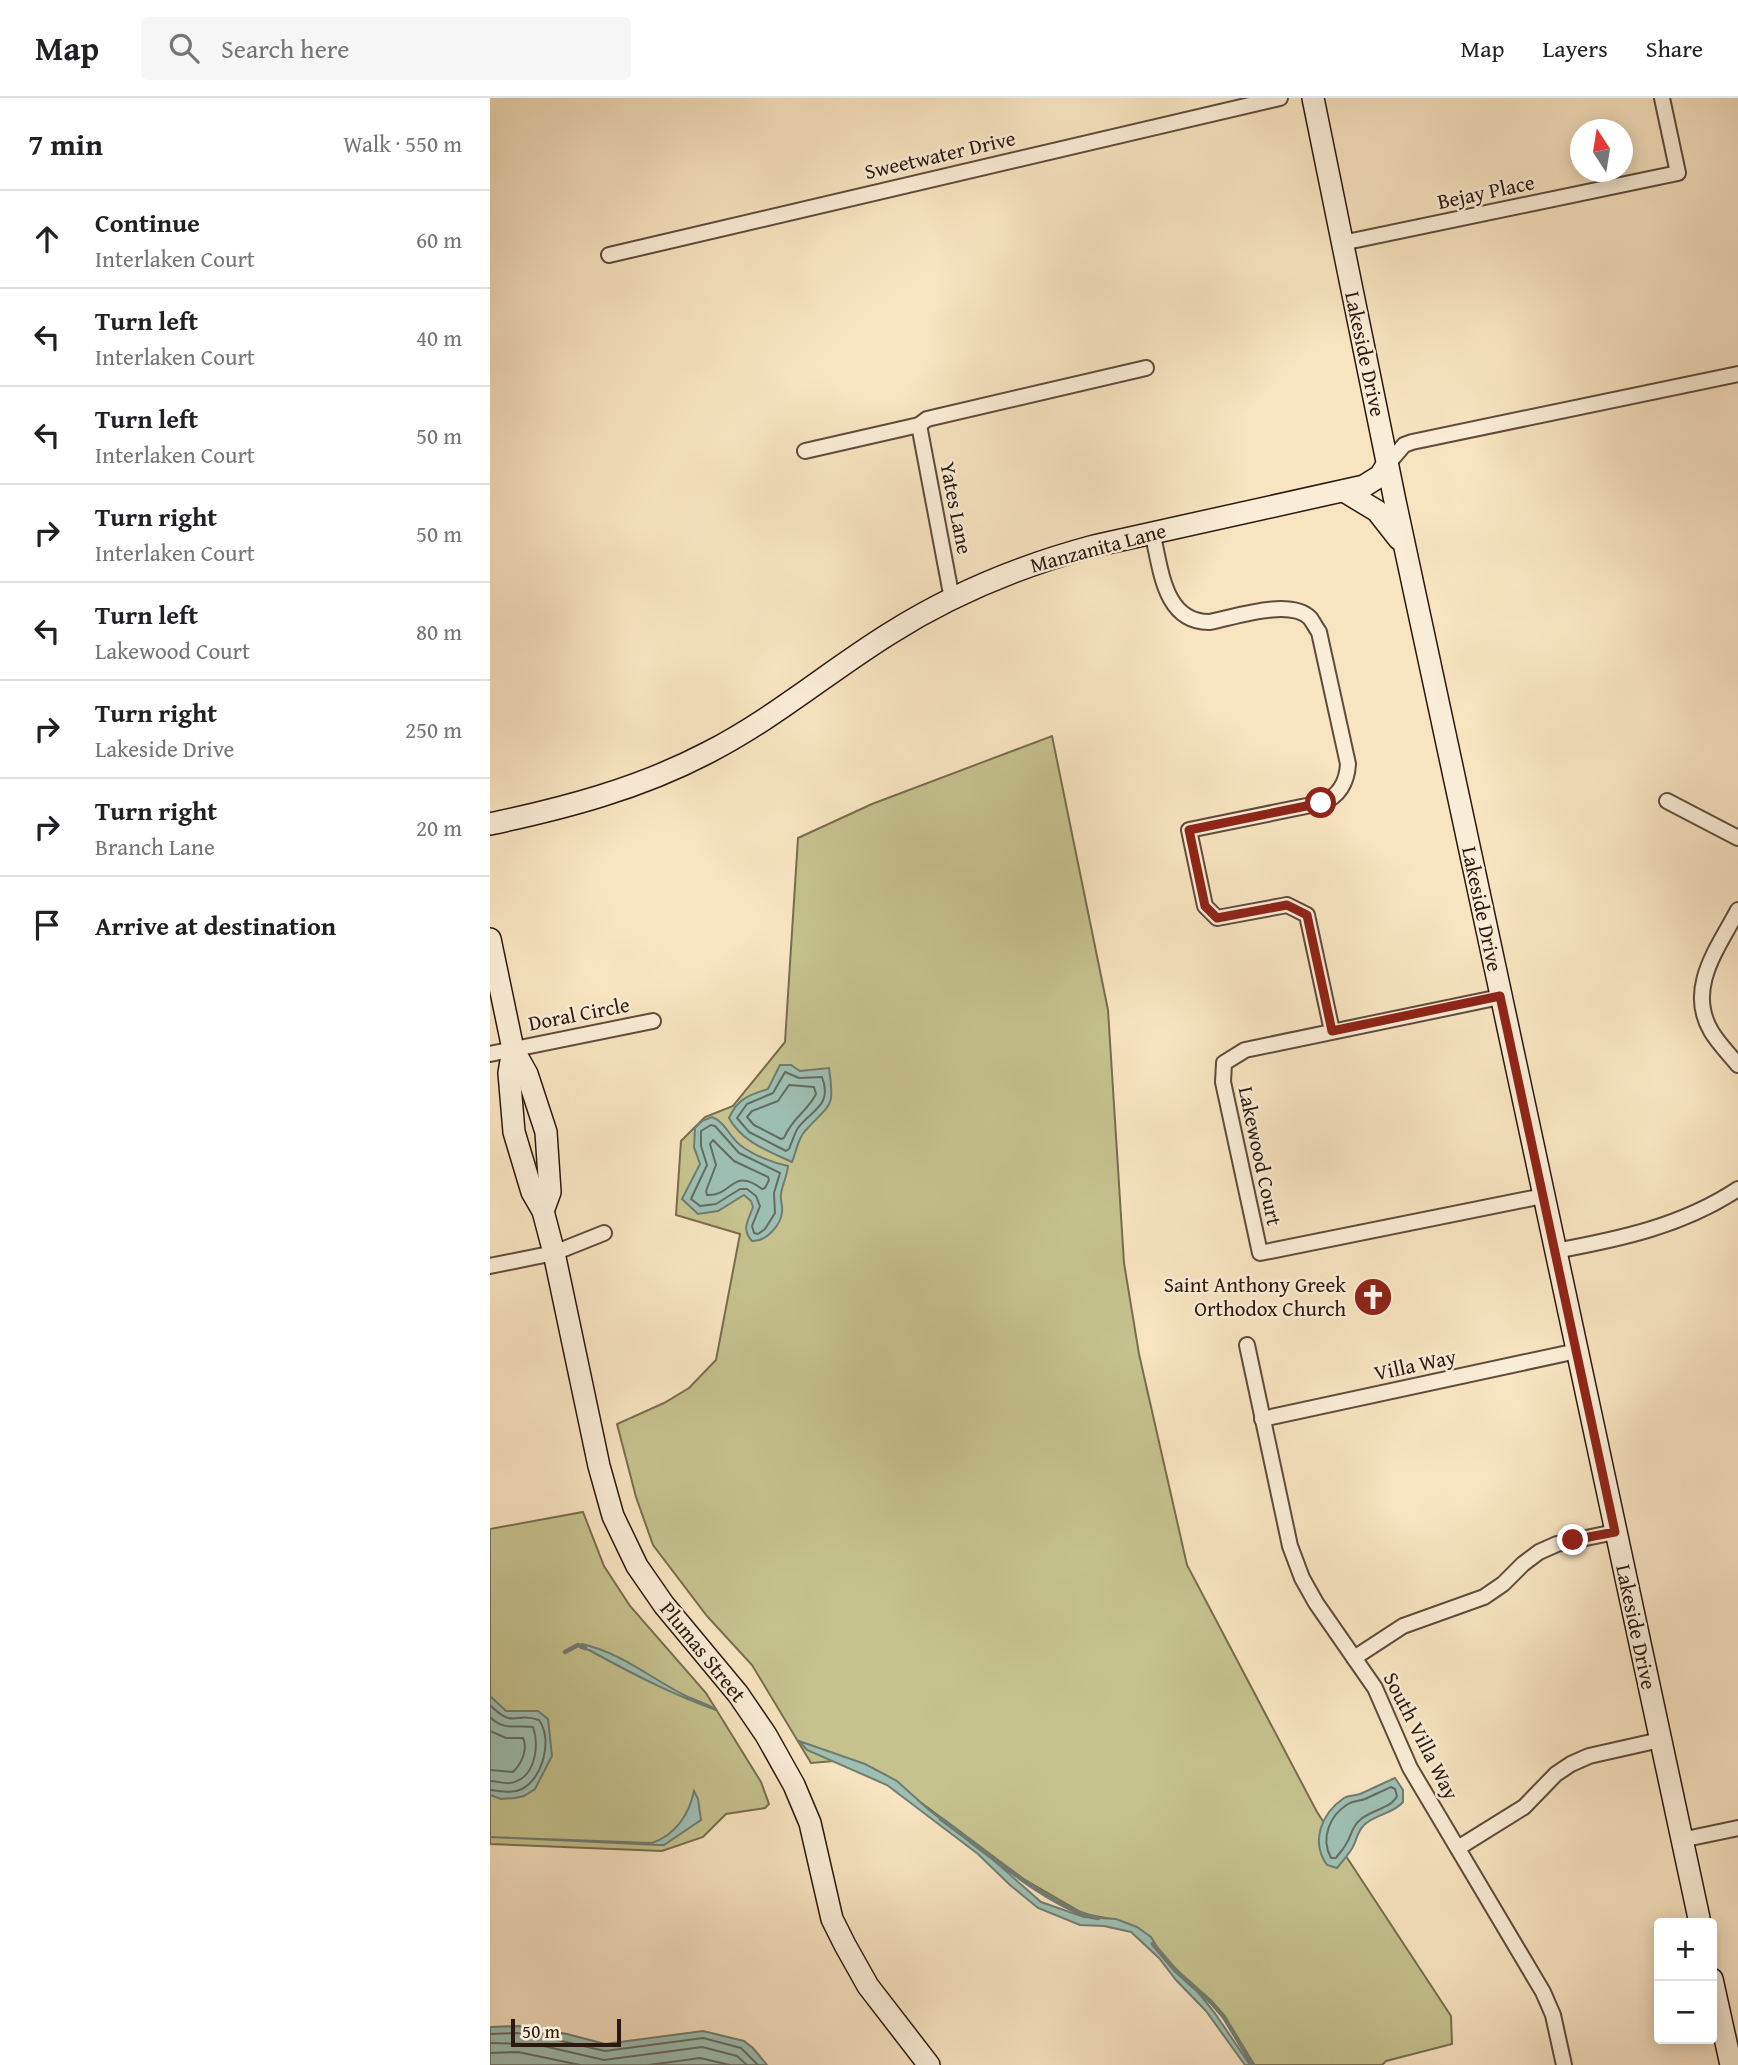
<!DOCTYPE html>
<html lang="en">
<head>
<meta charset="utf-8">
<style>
	body { margin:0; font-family:"Gentium Book Plus",serif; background:#f6f6f6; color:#202124 }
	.controls { position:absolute; right:21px; bottom:21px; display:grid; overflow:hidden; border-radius:7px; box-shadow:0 4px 18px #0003 }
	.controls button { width:63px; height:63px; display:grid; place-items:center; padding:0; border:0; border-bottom:2px solid #e0e0e0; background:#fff; color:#202124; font:35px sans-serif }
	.compass { position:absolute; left:1080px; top:21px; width:63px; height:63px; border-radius:50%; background:#fff; box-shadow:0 4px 18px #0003; rotate:348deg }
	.scale { position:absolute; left:21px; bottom:18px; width:110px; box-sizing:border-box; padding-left:7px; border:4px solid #2c180f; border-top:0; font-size:19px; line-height:24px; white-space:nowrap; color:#2c180f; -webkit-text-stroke:5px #faedd7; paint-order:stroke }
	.stop { position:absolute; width:21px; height:21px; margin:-16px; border:5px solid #8f2418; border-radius:50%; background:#fff }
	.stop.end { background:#8f2418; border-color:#fff; box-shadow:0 2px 7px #0008 }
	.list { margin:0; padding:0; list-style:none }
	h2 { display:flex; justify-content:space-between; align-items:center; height:91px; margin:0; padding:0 28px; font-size:30px }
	h2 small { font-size:23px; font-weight:400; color:#757577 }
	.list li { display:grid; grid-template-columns:46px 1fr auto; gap:21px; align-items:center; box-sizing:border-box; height:98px; padding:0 28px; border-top:2px solid #e0e0e0 }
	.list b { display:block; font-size:26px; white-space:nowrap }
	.list p { margin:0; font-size:23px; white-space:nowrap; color:#757577 }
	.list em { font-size:23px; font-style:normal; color:#757577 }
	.icon { flex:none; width:38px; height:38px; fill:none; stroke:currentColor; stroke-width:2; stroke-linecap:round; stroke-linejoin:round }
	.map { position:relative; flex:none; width:1248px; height:1967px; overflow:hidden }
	header { display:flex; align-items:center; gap:42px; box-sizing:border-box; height:98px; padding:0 35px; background:#fff; border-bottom:2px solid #e0e0e0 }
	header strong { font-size:33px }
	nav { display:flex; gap:38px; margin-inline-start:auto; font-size:24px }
	.search { width:490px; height:63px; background:#f6f6f6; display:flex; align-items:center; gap:18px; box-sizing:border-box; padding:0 24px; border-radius:7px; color:#757577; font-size:26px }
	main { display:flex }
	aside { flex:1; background:#fff }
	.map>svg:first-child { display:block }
	.green { fill:#c5c28d; stroke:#786d4e; stroke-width:2 }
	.water { fill:#9dbfb3; stroke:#707c71; stroke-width:2 }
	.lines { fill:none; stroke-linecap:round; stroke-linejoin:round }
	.shore { stroke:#646c61; stroke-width:2 }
	.stream { stroke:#707c71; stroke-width:4.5 }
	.street-casing { stroke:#5f4b3c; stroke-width:18 }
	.secondary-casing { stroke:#2c180f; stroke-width:24 }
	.street { stroke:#faedd7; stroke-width:14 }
	.secondary { stroke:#faedd7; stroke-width:21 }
	.route { stroke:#8f2418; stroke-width:9 }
	.labels { text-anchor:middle; stroke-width:5; stroke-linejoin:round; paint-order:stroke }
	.street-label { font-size:21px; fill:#2c180f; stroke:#faedd7 }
	.poi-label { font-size:21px; fill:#2c180f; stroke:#faedd7; text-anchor:end }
</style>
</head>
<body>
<header>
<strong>Map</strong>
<div class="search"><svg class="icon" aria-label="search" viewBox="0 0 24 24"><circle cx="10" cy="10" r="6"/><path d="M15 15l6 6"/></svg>Search here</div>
<nav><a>Map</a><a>Layers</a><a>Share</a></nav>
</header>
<main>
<aside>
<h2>7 min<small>Walk · 550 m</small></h2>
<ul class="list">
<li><svg class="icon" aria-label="ahead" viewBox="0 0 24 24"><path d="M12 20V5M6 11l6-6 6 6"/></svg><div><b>Continue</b><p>Interlaken Court</p></div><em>60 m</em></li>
<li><svg class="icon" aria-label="left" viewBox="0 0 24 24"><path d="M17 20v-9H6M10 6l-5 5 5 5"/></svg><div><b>Turn left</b><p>Interlaken Court</p></div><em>40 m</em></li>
<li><svg class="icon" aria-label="left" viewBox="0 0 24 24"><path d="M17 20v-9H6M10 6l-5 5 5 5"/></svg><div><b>Turn left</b><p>Interlaken Court</p></div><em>50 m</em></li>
<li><svg class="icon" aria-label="right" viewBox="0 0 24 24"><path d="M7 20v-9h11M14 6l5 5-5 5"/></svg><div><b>Turn right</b><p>Interlaken Court</p></div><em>50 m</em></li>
<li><svg class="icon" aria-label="left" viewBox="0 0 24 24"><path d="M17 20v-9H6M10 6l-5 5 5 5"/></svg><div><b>Turn left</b><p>Lakewood Court</p></div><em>80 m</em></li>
<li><svg class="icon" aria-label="right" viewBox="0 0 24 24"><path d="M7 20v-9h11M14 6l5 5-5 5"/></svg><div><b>Turn right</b><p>Lakeside Drive</p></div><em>250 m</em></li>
<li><svg class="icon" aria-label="right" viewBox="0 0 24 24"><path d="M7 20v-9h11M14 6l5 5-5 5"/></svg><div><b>Turn right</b><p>Branch Lane</p></div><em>20 m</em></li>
<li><svg class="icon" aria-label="arrive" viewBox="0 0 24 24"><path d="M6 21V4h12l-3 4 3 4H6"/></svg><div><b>Arrive at destination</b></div></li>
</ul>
</aside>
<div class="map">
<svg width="1248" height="1967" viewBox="0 0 1248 1967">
	<rect width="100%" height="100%" fill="#f8e4c1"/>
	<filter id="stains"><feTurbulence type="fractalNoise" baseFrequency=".00286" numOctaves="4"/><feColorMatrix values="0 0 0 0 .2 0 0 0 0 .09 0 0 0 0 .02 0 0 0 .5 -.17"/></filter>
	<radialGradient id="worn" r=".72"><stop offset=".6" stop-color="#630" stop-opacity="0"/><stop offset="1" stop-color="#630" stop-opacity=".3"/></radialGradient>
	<g class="green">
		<polygon points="562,638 618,912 634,1165 649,1256 697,1467 827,1714 961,1918 962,1946 896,1963 892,1967 761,1967 733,1917 679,1864 627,1822 594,1816 532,1780 394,1677 356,1662 321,1665 262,1567 217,1518 163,1447 146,1399 127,1326 174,1305 199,1290 226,1262 250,1136 186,1117 191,1043 215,1019 243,1008 295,944 308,740 382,706"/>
		<polygon points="93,1414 114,1468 140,1508 216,1595 271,1684 279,1706 275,1710 236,1716 213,1739 172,1753 0,1746 0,1431"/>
	</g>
	<g class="water">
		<path d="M290,967h11l9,6 29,-3c6,42 2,34 -24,63 -7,7 -9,21 -13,31 -24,-11 -50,-20 -63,-44 8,-19 20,-23 39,-29z"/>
		<path d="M222,1019c13,5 17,19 28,28 13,10 33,18 48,21 -1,10 -6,20 -7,28 -1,6 2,12 1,18 -1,13 -16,30 -30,29 -11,-12 -4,-20 1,-34l-2,-6 -7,-6 -26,16 -20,3 -16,-15 18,-35 -6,-17 1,-19 7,-7z"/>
		<path d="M92,1546c40,9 68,34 104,52 10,5 21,7 30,14 -45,-16 -85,-37 -127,-60l-8,-2z"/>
		<polygon points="0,1598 16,1613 48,1613 58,1621 62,1658 45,1691 34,1698 25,1700 11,1701 0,1697"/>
		<polygon points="309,1643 375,1666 407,1683 439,1712 492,1752 551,1804 594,1819 626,1821 647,1829 661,1839 675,1862 707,1893 724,1914 760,1967 755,1967 716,1913 686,1882 669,1860 641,1834 614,1828 590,1827 548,1810 520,1787 488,1756 397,1687 317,1652"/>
		<path d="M905,1680l8,12v12c-10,12 -27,12 -39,23 -8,8 -7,17 -13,25 -4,6 -9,12 -14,18l-10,-3c-17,-24 -5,-52 17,-67 5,-3 11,-2 16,-4 12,-5 23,-11 35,-16z"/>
		<path d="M204,1693l4,8 3,21 -37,25h-5l-169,-8 162,6c23,-8 37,-28 42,-52z"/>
		<polygon points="29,1928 77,1936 115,1946 213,1933 254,1943 263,1950 277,1967 0,1967 0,1929"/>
	</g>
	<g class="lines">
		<g class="shore">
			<path d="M295,974l14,6 23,-1c11,29 -11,33 -24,51 -4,6 -6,15 -9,21l-3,2 -37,-19 -12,-14 10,-14 26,-11z"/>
			<path d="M299,987l25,2 2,7c-9,18 -24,24 -32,44l-3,1 -27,-14 -7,-8 5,-6 26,-10z"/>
			<polygon points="221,1027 225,1028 249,1055 290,1075 284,1095 285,1115 275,1131 268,1136 264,1135 262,1128 270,1108 266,1098 257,1091 250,1091 226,1106 210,1108 201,1101 217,1067 211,1048 211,1033"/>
			<path d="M223,1042l21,21 34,16 1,3 -4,8 -3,1c-30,-23 -30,8 -55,6l-1,-4 10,-26 -6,-21z"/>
			<path d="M0,1607c25,25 24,6 49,15 14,19 4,58 -17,69 -10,5 -21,2 -32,1"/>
			<path d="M0,1619c14,14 26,8 43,10 6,17 3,46 -16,54 -9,5 -18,0 -27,0"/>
			<path d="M0,1633l16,7h17c5,11 -1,25 -10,34l-23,-2"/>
			<path d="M901,1689l4,2 2,7c-6,13 -27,14 -37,24 -9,7 -8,16 -14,24 -2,5 -7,9 -10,14h-5c-11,-20 -1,-43 17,-54 5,-3 12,-3 17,-5 9,-4 17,-8 26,-12z"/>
			<polyline points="0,1936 28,1935 46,1937 115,1953 213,1940 251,1950 268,1967"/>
			<polyline points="0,1945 45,1946 114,1962 212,1949 247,1958 257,1967"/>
			<polyline points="0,1955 28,1954 90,1967"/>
			<polyline points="159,1967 210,1960 240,1967"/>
		</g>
		<g class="stream">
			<polyline points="75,1554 88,1547 95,1550"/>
			<path d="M451,1721c41,29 111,91 157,99"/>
			<polyline points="663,1846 686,1873 721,1904 734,1919 763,1967"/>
		</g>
		<g class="street-casing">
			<g id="street">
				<polyline points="852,145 1188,75 1172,0"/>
				<polyline points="119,157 790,0"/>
				<polyline points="429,327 462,501"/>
				<polyline points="315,353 429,327 437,321 656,270"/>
				<polyline points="897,367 914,347 922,344 1248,276"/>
				<path d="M662,434c9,35 11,91 58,90 25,-5 80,-24 100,-4 3,4 6,10 9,14l29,132c-1,18 -9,33 -27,39l-132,27 16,76 12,12 70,-13 20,10 25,116"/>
				<polyline points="1177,703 1248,740"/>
				<path d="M1248,812c-20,38 -52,78 -27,121 7,12 18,23 27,34"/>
				<polyline points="1010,899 755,952 734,965 733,984 770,1155 1053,1098"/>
				<polyline points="0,956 163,923"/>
				<path d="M1065,1153c65,-12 127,-25 183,-62"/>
				<polyline points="0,1168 64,1155 114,1135"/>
				<polyline points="757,1247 800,1448 812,1480 826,1505 885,1590 920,1670 1053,1894 1063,1917 1074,1967"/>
				<polyline points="772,1321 1087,1253"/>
				<polyline points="864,1560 913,1528 994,1499 1013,1486 1033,1466 1049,1454 1067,1446 1125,1434"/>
				<polyline points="1191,1742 1248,1730"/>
				<polyline points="968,1750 1034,1709 1066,1676 1081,1666 1099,1658 1170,1642"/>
			</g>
		</g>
		<g class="secondary-casing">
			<g id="secondary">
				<polyline points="823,0 905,403 1210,1825"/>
				<polyline points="854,393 887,413 909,441"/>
				<path d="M0,726c75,-16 148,-35 217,-71 65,-33 121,-81 182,-119 63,-40 134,-69 205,-88l270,-60 16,-10 7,-11"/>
				<polyline points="0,841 23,951 37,976 56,1034 60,1094 53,1113"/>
				<polyline points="23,951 19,975 24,1034 42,1094 53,1113 64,1155 109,1368 123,1418 147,1468 174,1507 248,1596 276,1637 304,1687 320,1725 342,1821 355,1847 378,1888 439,1967"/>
				<polyline points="1222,1881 1241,1967"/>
			</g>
		</g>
		<use href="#street" class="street"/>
		<use href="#secondary" class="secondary"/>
	</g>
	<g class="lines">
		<polyline class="route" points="831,705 699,732 715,808 727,820 797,807 817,817 842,933 1010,898 1125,1434 1083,1442"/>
	</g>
	<defs>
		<g id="church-disc" transform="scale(2.0125)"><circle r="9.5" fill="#8f2418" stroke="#faedd7"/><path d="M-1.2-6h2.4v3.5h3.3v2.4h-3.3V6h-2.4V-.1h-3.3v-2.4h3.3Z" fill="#fff"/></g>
	</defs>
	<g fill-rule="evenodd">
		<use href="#church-disc" x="883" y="1199"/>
	</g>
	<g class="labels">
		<g class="street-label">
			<text transform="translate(450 57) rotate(-13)" y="7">Sweetwater Drive</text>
			<text transform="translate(996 94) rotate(-12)" y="7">Bejay Place</text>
			<text transform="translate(875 256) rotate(78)" y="7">Lakeside Drive</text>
			<text transform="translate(466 410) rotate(79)" y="7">Yates Lane</text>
			<text transform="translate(608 450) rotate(-15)" y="7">Manzanita Lane</text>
			<text transform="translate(992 811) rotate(78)" y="7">Lakeside Drive</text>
			<text transform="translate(89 916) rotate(-11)" y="7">Doral Circle</text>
			<text transform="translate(770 1058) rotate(78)" y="7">Lakewood Court</text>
			<text transform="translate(925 1267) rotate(-12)" y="7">Villa Way</text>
			<text transform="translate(1146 1529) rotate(78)" y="7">Lakeside Drive</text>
			<text transform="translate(213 1554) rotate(51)" y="7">Plumas Street</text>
			<text transform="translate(931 1638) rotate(63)" y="7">South Villa Way</text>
		</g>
		<g class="poi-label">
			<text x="856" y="1194">Saint Anthony Greek<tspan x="856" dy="24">Orthodox Church</tspan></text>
		</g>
	</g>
	<rect width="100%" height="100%" filter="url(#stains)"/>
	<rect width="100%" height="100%" fill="url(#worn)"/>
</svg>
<div class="controls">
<button>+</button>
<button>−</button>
</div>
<svg class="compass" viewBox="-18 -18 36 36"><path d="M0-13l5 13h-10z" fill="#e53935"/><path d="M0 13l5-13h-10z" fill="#757577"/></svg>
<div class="scale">50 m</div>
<div class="stop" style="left:831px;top:705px"></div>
<div class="stop end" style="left:1083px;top:1442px"></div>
</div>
</main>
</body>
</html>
